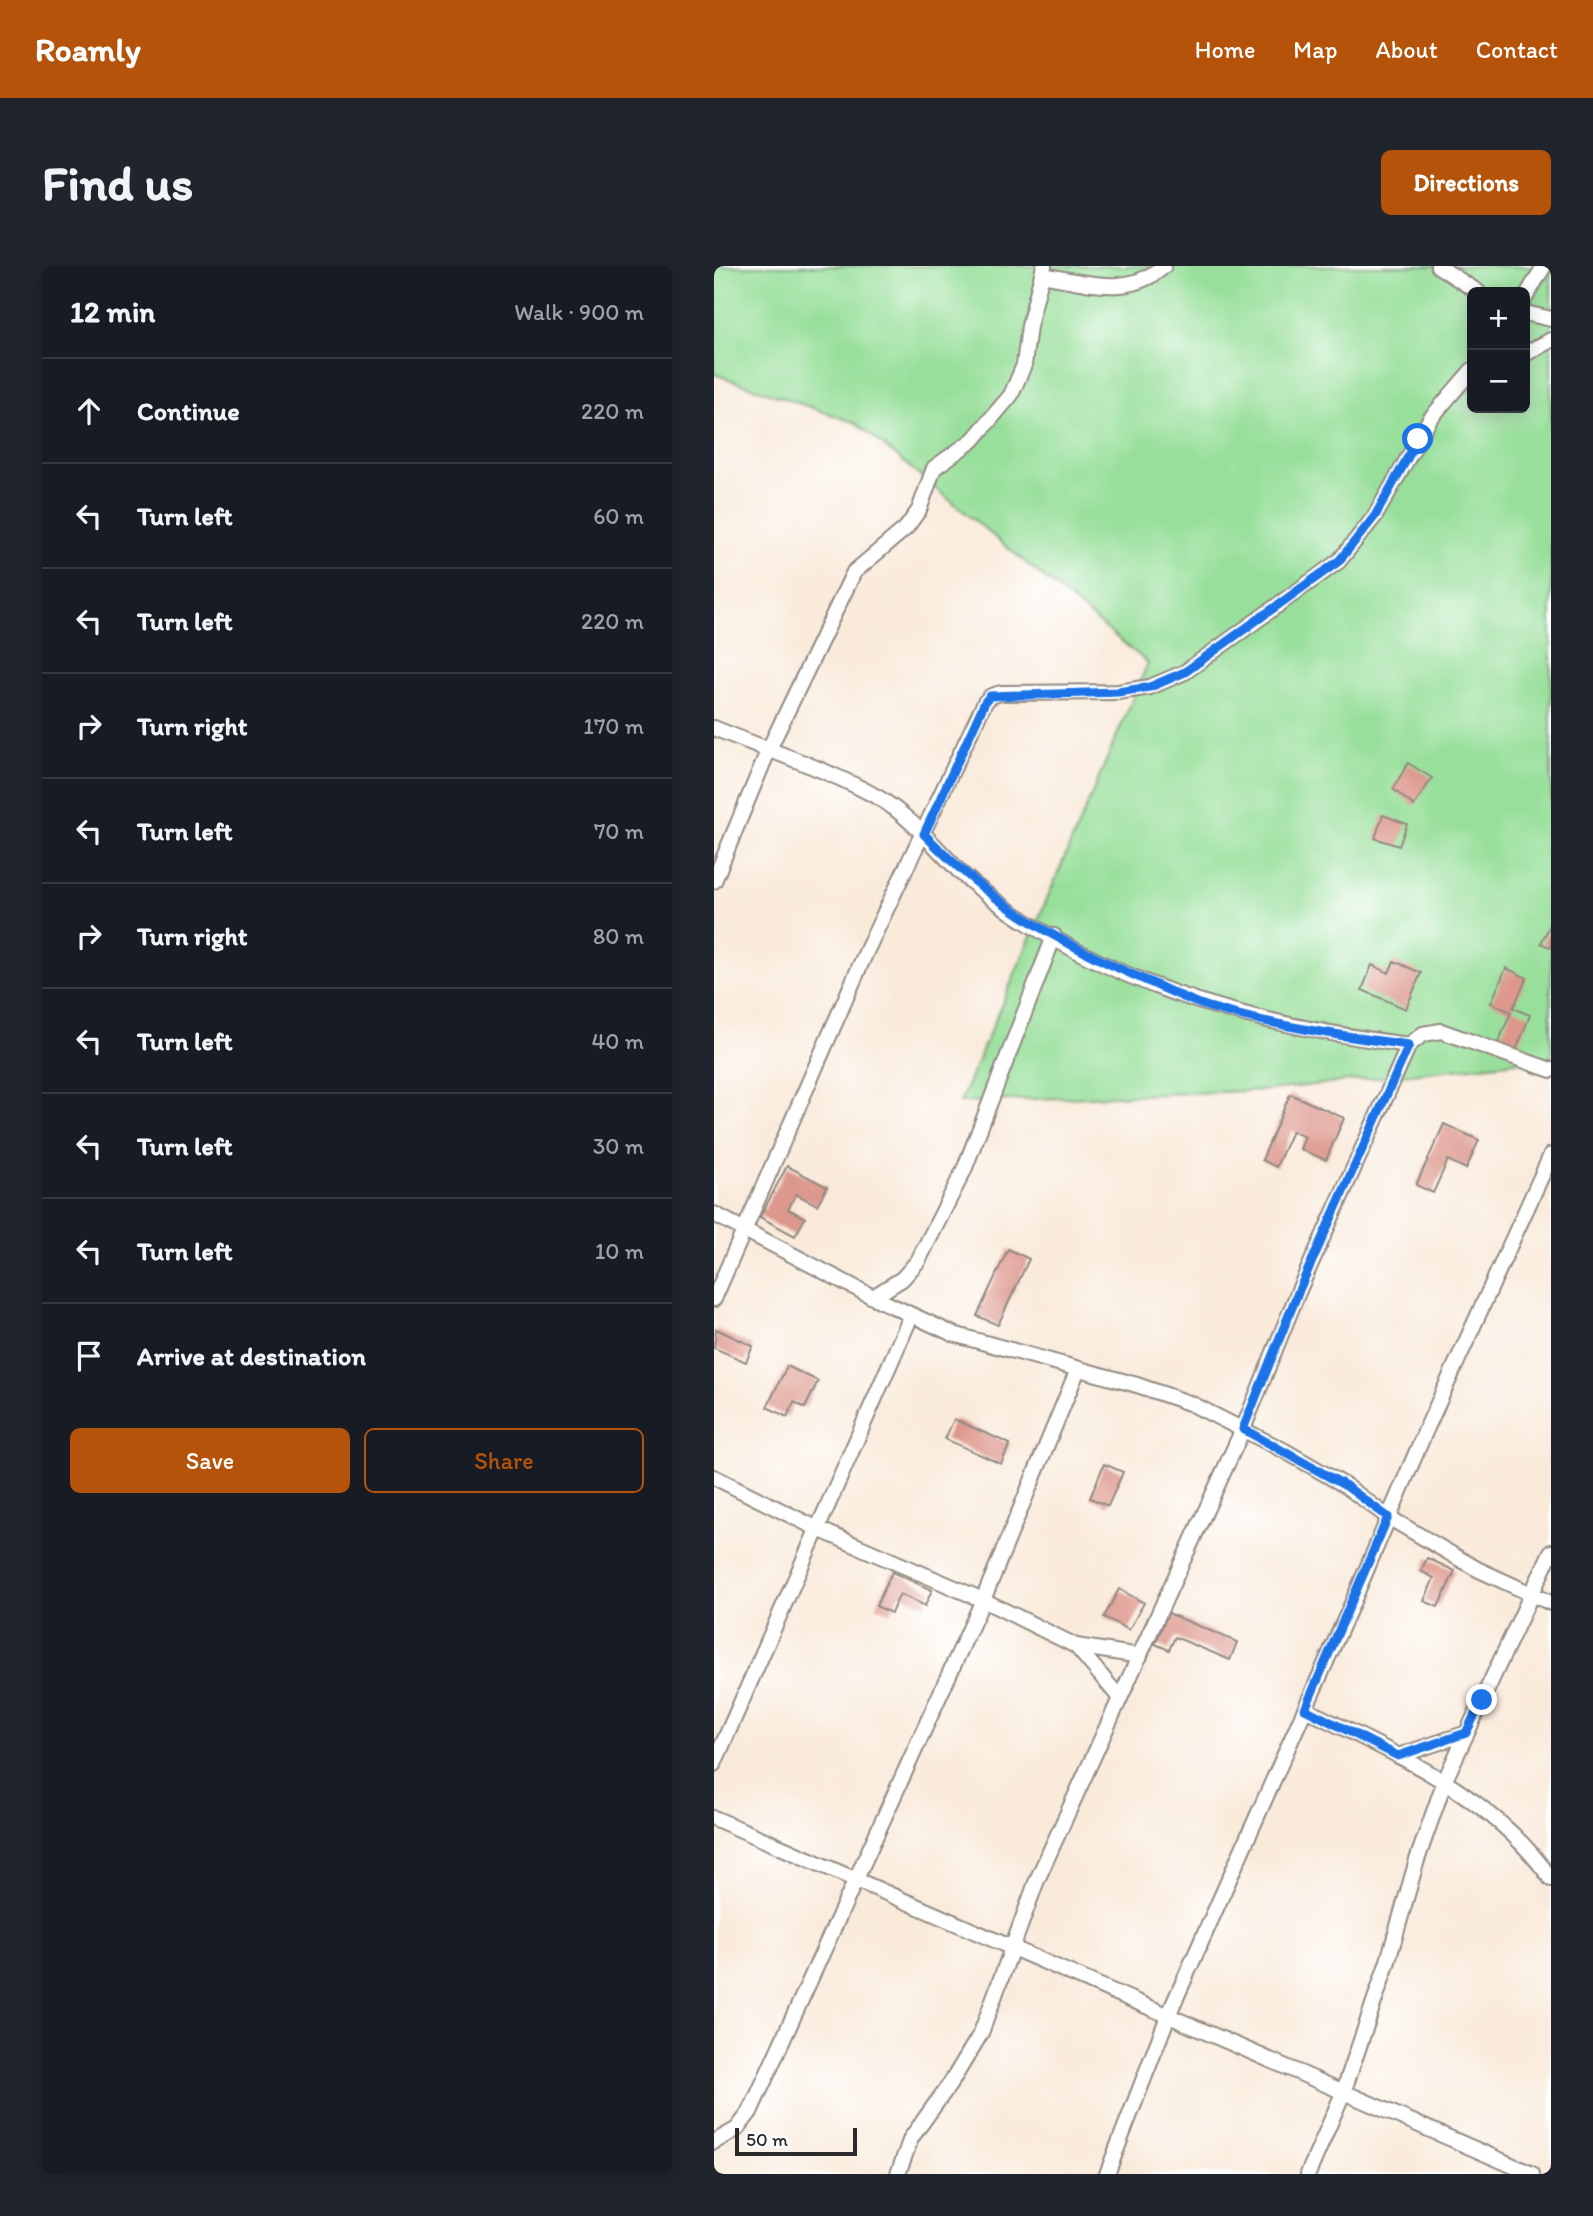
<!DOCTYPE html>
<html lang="en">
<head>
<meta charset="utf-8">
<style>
	body { margin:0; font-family:Itim,sans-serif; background:#20242c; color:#f1f3f6 }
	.controls { position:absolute; right:21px; top:21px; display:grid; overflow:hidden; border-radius:10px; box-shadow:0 4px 18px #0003 }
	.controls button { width:63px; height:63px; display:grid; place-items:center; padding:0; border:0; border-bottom:2px solid #363941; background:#171b24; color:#f1f3f6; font:35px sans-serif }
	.scale { position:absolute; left:21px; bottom:18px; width:122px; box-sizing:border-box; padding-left:7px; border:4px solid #2b2b2b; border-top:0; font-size:19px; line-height:24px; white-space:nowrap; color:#2b2b2b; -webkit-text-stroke:5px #fff; paint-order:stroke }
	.stop { position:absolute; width:21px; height:21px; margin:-16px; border:5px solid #1a73e8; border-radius:50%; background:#fff }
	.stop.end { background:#1a73e8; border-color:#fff; box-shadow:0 2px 7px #0008 }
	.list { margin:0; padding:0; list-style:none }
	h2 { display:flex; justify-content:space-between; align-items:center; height:91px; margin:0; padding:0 28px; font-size:30px }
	h2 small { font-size:23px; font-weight:400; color:#9ea1a6 }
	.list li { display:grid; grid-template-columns:46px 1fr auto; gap:21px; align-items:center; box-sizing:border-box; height:105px; padding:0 28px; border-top:2px solid #363941 }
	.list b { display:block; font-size:26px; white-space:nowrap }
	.list em { font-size:23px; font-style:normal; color:#9ea1a6 }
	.actions { display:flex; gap:14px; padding:21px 28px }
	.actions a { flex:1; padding:16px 0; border:2px solid #b45309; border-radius:10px; text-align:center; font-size:24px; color:#b45309 }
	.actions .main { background:#b45309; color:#fff }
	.icon { flex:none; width:38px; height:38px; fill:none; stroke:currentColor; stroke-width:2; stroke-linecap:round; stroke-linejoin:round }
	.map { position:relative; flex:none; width:837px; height:1908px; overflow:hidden; border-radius:10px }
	header { display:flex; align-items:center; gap:42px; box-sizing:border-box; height:98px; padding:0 35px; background:#b45309; color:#fff }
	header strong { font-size:33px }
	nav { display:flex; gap:38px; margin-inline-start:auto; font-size:24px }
	.intro { display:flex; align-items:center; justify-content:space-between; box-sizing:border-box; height:168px; padding:0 42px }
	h1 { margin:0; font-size:49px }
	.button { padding:18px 32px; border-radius:10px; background:#b45309; color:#fff; font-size:24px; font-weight:700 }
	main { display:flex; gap:42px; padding:0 42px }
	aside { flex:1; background:#171b24; border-radius:10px; box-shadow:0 4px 18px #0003 }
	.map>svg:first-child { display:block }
	.green { fill:#97df9a; stroke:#618562; stroke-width:2; fill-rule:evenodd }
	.building { fill:#dd978c }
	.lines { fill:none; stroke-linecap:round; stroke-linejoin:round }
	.minor-casing { stroke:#928a82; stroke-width:18 }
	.minor { stroke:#fff; stroke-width:14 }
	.route { stroke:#1a73e8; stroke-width:9 }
</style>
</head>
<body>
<header>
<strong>Roamly</strong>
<nav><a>Home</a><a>Map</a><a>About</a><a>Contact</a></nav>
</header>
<div class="intro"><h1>Find us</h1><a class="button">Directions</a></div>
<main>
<aside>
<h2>12 min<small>Walk · 900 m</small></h2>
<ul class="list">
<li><svg class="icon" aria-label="ahead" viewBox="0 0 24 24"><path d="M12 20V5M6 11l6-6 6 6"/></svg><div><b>Continue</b></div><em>220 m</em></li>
<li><svg class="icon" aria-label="left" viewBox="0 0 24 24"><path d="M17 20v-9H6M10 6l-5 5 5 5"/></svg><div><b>Turn left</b></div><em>60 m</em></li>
<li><svg class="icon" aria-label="left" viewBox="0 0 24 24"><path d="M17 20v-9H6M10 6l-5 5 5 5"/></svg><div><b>Turn left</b></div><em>220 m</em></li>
<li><svg class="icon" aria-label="right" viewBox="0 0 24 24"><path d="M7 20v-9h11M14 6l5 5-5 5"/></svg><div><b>Turn right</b></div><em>170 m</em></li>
<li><svg class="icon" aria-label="left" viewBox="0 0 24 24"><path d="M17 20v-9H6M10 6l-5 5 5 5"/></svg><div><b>Turn left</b></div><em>70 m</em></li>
<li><svg class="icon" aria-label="right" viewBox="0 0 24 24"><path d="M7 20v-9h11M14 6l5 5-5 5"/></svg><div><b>Turn right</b></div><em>80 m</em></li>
<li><svg class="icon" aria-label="left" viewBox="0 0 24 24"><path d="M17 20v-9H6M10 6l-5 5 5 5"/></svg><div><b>Turn left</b></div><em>40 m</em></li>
<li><svg class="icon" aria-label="left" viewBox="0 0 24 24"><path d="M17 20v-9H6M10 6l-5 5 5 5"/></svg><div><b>Turn left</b></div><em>30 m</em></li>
<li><svg class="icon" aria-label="left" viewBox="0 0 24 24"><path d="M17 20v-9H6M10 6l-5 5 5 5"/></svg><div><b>Turn left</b></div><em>10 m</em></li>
<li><svg class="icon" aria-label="arrive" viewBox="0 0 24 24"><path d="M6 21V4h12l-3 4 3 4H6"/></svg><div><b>Arrive at destination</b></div></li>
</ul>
<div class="actions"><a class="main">Save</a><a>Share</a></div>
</aside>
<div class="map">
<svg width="837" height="1908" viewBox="0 0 837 1908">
	<rect width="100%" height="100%" fill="#fff"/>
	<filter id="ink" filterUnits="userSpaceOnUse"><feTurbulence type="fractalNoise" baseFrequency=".0143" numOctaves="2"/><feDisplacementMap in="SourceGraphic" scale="14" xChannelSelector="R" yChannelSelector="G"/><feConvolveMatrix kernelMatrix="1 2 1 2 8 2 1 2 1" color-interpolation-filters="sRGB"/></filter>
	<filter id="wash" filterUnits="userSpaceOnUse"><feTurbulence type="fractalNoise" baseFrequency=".00686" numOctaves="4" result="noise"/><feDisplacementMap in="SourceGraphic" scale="28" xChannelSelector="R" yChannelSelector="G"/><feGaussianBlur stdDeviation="1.57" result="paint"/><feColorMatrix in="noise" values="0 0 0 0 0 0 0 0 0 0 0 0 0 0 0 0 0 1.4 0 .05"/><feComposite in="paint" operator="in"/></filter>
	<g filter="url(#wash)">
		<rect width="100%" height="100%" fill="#f9eada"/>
		<path class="green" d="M0,0h837v792l-281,32 -310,12 188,-439 -292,-240 -142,-49zM758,26h53v116h-53z"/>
		<g id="blocks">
			<g class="building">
				<polygon points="694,497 718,512 700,540 679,523"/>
				<polygon points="669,549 693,558 685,580 661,572"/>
				<polygon points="837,657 837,682 827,677"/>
				<polygon points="680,695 707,707 692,743 648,724 658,699 675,707"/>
				<polygon points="792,702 813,712 799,742 816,749 801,787 783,780 797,746 777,737"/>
				<polygon points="576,828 630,852 612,894 586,883 591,871 578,865 562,901 548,894"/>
				<polygon points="730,858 765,874 752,903 734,894 719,927 702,919"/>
				<polygon points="73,900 113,921 103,939 82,928 74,943 91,952 81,970 46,951"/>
				<polygon points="294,983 315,993 284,1059 263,1050"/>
				<polygon points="2,1063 39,1080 32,1096 0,1082"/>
				<polygon points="73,1100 104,1115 91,1142 80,1136 73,1151 53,1141"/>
				<polygon points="240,1153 296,1178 287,1198 231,1173"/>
				<polygon points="390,1198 409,1206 394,1240 376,1232"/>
				<polygon points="713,1292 741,1305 724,1341 710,1335 720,1312 707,1305"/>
				<polygon points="178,1306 218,1324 211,1340 186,1328 177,1347 162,1340"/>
				<polygon points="405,1323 430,1337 415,1364 390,1351"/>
				<polygon points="454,1347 523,1376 516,1394 461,1371 455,1384 441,1378"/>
			</g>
		</g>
	</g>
	<g filter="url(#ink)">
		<use href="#blocks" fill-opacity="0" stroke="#928a82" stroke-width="2"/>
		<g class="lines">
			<g class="minor-casing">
				<g id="minor">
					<polyline points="724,0 764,26"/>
					<path d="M328,9c42,7 87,23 122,-9"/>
					<polyline points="811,32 830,0"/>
					<polyline points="811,47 837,53"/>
					<polyline points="811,88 837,74"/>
					<path d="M0,462c55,23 114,41 165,70 32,19 57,50 82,75 15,14 34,27 50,39 120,81 257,115 398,133"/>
					<polyline points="0,615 54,485 140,306 192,262 205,244 220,202 259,174 297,129 310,99 315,60 330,0"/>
					<polyline points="0,948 159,1031 239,1068 423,1119 478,1138 571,1185 632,1220 674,1251 763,1303 837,1337"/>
					<polyline points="159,1031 188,1013 204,995 250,904 340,670"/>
					<polyline points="0,1033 152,686 271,436 277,430 287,427 404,426 436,421 471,406 625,295 661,250 716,153 758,104"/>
					<polyline points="0,1211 104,1263 269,1334 362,1380 426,1390"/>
					<polyline points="362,1380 406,1432"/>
					<path d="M591,1443c91,46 186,84 246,170"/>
					<polyline points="684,1490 753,1467"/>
					<polyline points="0,1498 197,1050"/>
					<polyline points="0,1552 818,1908"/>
					<polyline points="0,1876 23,1863 36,1846 269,1334 364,1103"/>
					<polyline points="184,1908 197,1872 238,1815 267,1767 323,1614 529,1163 585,1024 695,779 709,768 727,765 837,804"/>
					<polyline points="393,1908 454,1750 637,1340 711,1166 837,889"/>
					<polyline points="594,1908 629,1827 674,1695 703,1594 731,1514 837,1286"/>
				</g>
			</g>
			<use href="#minor" class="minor"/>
		</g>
	</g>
	<g class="lines" filter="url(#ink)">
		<path class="route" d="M704,173l-43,77 -36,45 -154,111 -35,15 -32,5 -128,4 -5,6 -61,132c69,71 131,107 221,146 21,9 42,20 64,27 65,19 133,29 200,38l-110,245 -56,139 103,57 42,31 -83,192 93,47 68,-23 16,-33"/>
	</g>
</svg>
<div class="controls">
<button>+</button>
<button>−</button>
</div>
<div class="scale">50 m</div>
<div class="stop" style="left:704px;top:173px"></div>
<div class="stop end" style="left:768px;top:1434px"></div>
</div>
</main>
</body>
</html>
